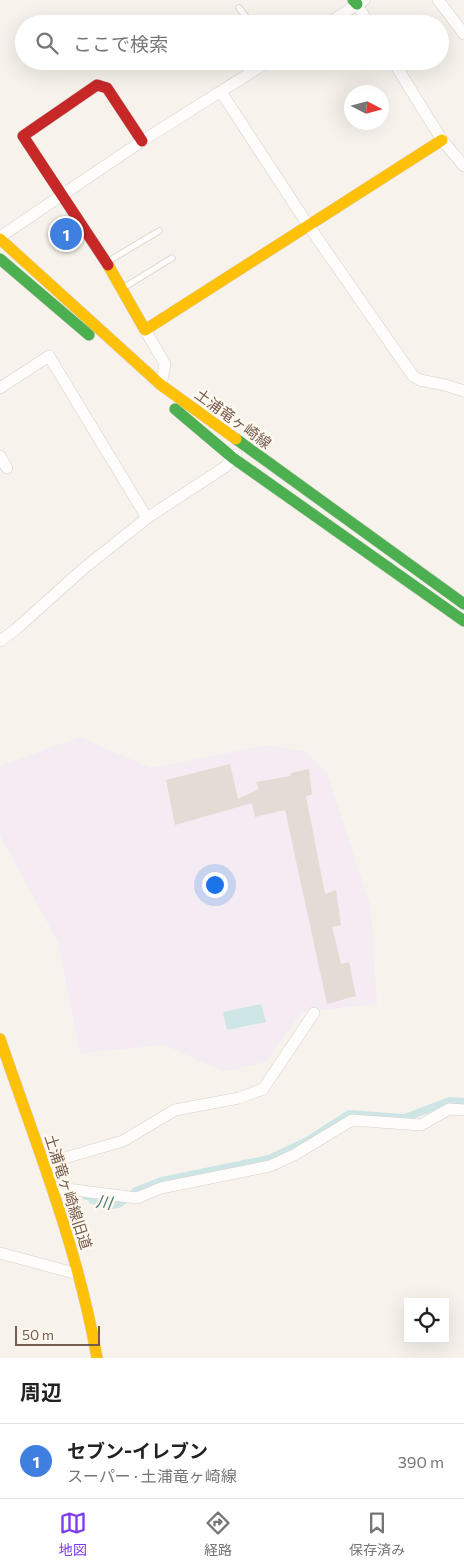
<!DOCTYPE html>
<html lang="ja">
<head>
<meta charset="utf-8">
<style>
	body { margin:0; font-family:Commissioner,"Noto Sans JP",sans-serif; background:#f6f6f6; color:#222 }
	.controls { position:absolute; right:15px; bottom:15px; display:grid; overflow:hidden; border-radius:0px; box-shadow:0 5px 20px #0002 }
	.controls button { width:45px; height:45px; display:grid; place-items:center; padding:0; border:0; border-bottom:1px solid #e0e0e0; background:#fff; color:#222; font:25px sans-serif }
	.compass { position:absolute; left:344px; top:85px; width:45px; height:45px; border-radius:50%; background:#fff; box-shadow:0 5px 20px #0002; rotate:96deg }
	.scale { position:absolute; left:15px; bottom:12px; width:85px; box-sizing:border-box; padding-left:5px; border:2px solid #745b4d; border-top:0; font-size:14px; line-height:18px; white-space:nowrap; color:#745b4d; -webkit-text-stroke:4px #fef8ee; paint-order:stroke }
	.you { position:absolute; left:214px; top:884px; width:18px; height:18px; margin:-12px; border:4px solid #fff; border-radius:50%; background:#1a73e8; box-shadow:0 0 0 8px #1a73e833 }
	.badge { display:grid; place-items:center; width:32px; height:32px; border-radius:50%; background:#7c3aed; color:#fff; font-size:16px; font-weight:700 }
	.pin { position:absolute; translate:-50% -50%; border:2px solid #fff; box-shadow:0 1px 5px #0006 }
	.list { margin:0; padding:0; list-style:none }
	h2 { display:flex; justify-content:space-between; align-items:center; height:65px; margin:0; padding:0 20px; font-size:21px }
	h2 small { font-size:16px; font-weight:400; color:#767676 }
	.list li { display:grid; grid-template-columns:32px 1fr auto; gap:15px; align-items:center; box-sizing:border-box; height:75px; padding:0 20px; border-top:1px solid #e0e0e0 }
	.list b { display:block; font-size:19px; white-space:nowrap }
	.list p { margin:0; font-size:16px; white-space:nowrap; color:#767676 }
	.list em { font-size:16px; font-style:normal; color:#767676 }
	.icon { flex:none; width:28px; height:28px; fill:none; stroke:currentColor; stroke-width:2; stroke-linecap:round; stroke-linejoin:round }
	.map { position:relative; flex:none; width:464px; height:1358px; overflow:hidden }
	.search { position:absolute; background:#fff; box-shadow:0 5px 20px #0002; left:15px; right:15px; top:15px; height:55px; display:flex; align-items:center; gap:12px; box-sizing:border-box; padding:0 18px; border-radius:28px; color:#767676; font-size:19px }
	.sheet { height:140px; background:#fff }
	nav { display:flex; justify-content:space-around; align-items:center; box-sizing:border-box; height:70px; border-top:1px solid #e0e0e0; background:#fff; font-size:14px; color:#767676 }
	nav a { display:grid; justify-items:center; gap:2px }
	nav .on { color:#7c3aed }
	.map>svg:first-child { display:block }
	.education { fill:#f4ebf3 }
	.water { fill:#cee5e6 }
	.lines { fill:none; stroke-linecap:round; stroke-linejoin:round }
	.stream { stroke:#cee5e6; stroke-width:3 }
	.building { fill:#e3dbd4 }
	.lane-casing { stroke:#d6d0ca; stroke-width:7 }
	.street-casing { stroke:#d6d0ca; stroke-width:12 }
	.fast-casing { stroke:#d7d0ca; stroke-width:12 }
	.slow-casing { stroke:#d7d0ca; stroke-width:12 }
	.jam-casing { stroke:#d7d0ca; stroke-width:12 }
	.lane { stroke:#fefdfc; stroke-width:5.5 }
	.street { stroke:#fefdfc; stroke-width:11 }
	.fast { stroke:#4caf50; stroke-width:11 }
	.slow { stroke:#ffc107; stroke-width:11 }
	.jam { stroke:#c62828; stroke-width:11 }
	.labels { text-anchor:middle; stroke-width:5; stroke-linejoin:round; paint-order:stroke }
	.street-label { font-size:15px; fill:#745b4d; stroke:#fef8ee }
	.water-label { font-size:16px; font-style:italic; fill:#44767f; stroke:#fef8ee }
</style>
</head>
<body>
<div class="map">
<svg width="464" height="1358" viewBox="0 0 464 1358">
	<rect width="100%" height="100%" fill="#f7f3ec"/>
	<polygon class="education" points="80,737 151,768 267,745 305,751 327,773 371,908 377,1004 302,1012 266,1062 223,1072 165,1045 80,1053 58,942 0,836 0,766"/>
	<g class="water">
		<polygon points="261,1004 266,1022 227,1030 223,1012"/>
		<path d="M449,1097l15,1v8l-15,-1 -43,17 -56,-5 -80,45 -135,33c-17,19 -22,15 -46,8l2,-8 21,7 11,-3 10,-11 28,-11 107,-22 38,-18 42,-27 56,4z"/>
	</g>
	<g class="lines">
		<polyline class="stream" points="84,1198 93,1200"/>
	</g>
	<polygon class="building" points="230,764 238,799 259,789 256,782 291,776 290,773 309,769 312,795 306,796 325,894 336,890 341,925 332,927 341,964 349,962 356,996 327,1004 285,810 255,817 252,803 175,825 166,780"/>
	<g class="lines">
		<g class="lane-casing">
			<g id="lane">
				<polyline points="239,8 252,24"/>
				<polyline points="107,262 159,231"/>
				<polyline points="123,288 172,258"/>
			</g>
		</g>
		<g class="street-casing">
			<g id="street">
				<polyline points="438,0 464,34"/>
				<polyline points="357,4 369,24"/>
				<polyline points="327,24 364,0"/>
				<polyline points="393,61 442,140 464,166"/>
				<polyline points="221,92 308,225 413,376 420,380 445,385 464,391"/>
				<polyline points="0,237 142,141 269,61"/>
				<polyline points="145,330 165,364 161,385"/>
				<polyline points="0,388 49,356 147,518"/>
				<polyline points="0,456 7,468"/>
				<polyline points="0,641 15,630 83,569 147,518 225,467 236,455"/>
				<polyline points="44,1164 123,1141 175,1110 239,1098 263,1089 314,1013"/>
				<polyline points="51,1187 137,1198 161,1188 270,1166 294,1155 352,1120 421,1125 449,1109 464,1110"/>
				<polyline points="0,1253 78,1274"/>
			</g>
		</g>
		<g class="fast-casing">
			<g id="fast">
				<polyline points="353,0 357,4"/>
				<polyline points="0,259 89,335"/>
				<polyline points="175,409 233,458 464,621"/>
				<polyline points="236,439 464,604"/>
			</g>
		</g>
		<g class="slow-casing">
			<g id="slow">
				<polyline points="0,239 161,385 236,439"/>
				<polyline points="108,265 145,330 442,140"/>
				<path d="M0,1039c36,105 78,209 97,319"/>
			</g>
		</g>
		<g class="jam-casing">
			<polyline id="jam" points="108,265 23,136 97,85 107,88 142,141"/>
		</g>
		<use href="#lane" class="lane"/>
		<use href="#street" class="street"/>
		<use href="#fast" class="fast"/>
		<use href="#slow" class="slow"/>
		<use href="#jam" class="jam"/>
	</g>
	<g class="labels">
		<g class="street-label">
			<text transform="translate(233 419) rotate(36)" y="5">土浦竜ヶ崎線</text>
			<text transform="translate(68 1192) rotate(72)" y="5">土浦竜ヶ崎線旧道</text>
		</g>
		<g class="water-label">
			<text transform="translate(104 1202) rotate(8)" y="6">川</text>
		</g>
	</g>
</svg>
<div class="controls">
<button><svg class="icon" aria-label="locate" viewBox="0 0 24 24"><circle cx="12" cy="12" r="6"/><path d="M12 2v4M12 18v4M2 12h4M18 12h4"/></svg></button>
</div>
<svg class="compass" viewBox="-18 -18 36 36"><path d="M0-13l5 13h-10z" fill="#e53935"/><path d="M0 13l5-13h-10z" fill="#767676"/></svg>
<div class="scale">50 m</div>
<div class="you"></div>
<div class="pin badge" style="left:66px;top:234px;background:#3f7fe0">1</div>
<div class="search"><svg class="icon" aria-label="search" viewBox="0 0 24 24"><circle cx="10" cy="10" r="6"/><path d="M15 15l6 6"/></svg>ここで検索</div>
</div>
<section class="sheet">
<h2>周辺<small></small></h2>
<ul class="list">
<li><span class="badge" style="background:#3f7fe0">1</span><div><b>セブン-イレブン</b><p>スーパー · 土浦竜ヶ崎線</p></div><em>390 m</em></li>
</ul>
</section>
<nav>
<a class="on"><svg class="icon" aria-label="map" viewBox="0 0 24 24"><path d="M3 6l6-2 6 2 6-2v14l-6 2-6-2-6 2zM9 4v14M15 6v14"/></svg>地図</a>
<a><svg class="icon" aria-label="directions" viewBox="0 0 24 24"><path d="M12 3l9 9-9 9-9-9zM9 14v-3h6M13 9l2 2-2 2"/></svg>経路</a>
<a><svg class="icon" aria-label="saved" viewBox="0 0 24 24"><path d="M7 4h10v16l-5-4-5 4z"/></svg>保存済み</a>
</nav>
</body>
</html>
